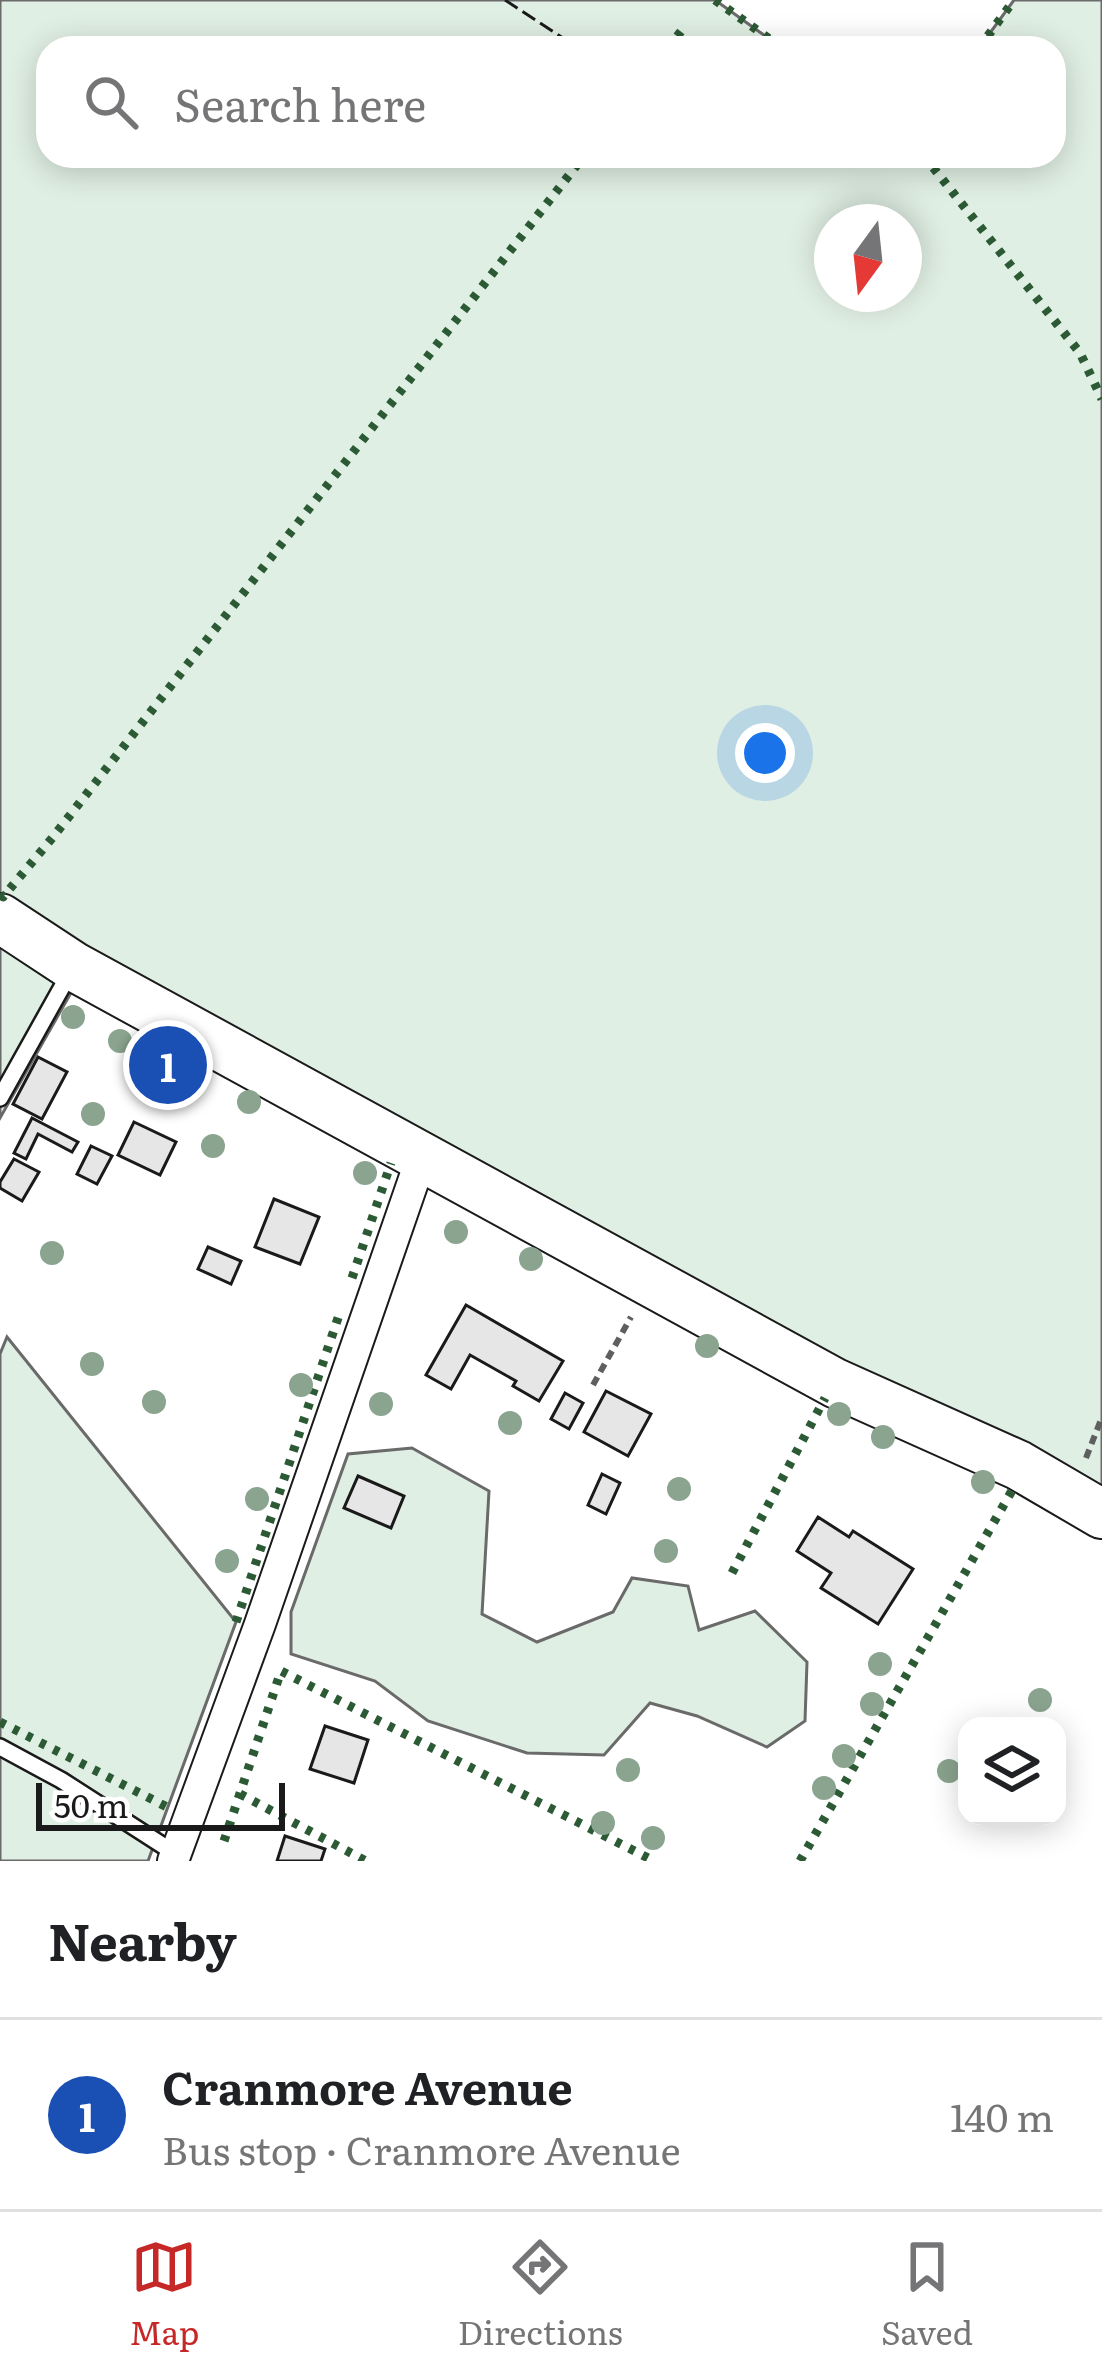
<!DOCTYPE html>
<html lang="en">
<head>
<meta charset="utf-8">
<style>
	body { margin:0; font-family:Literata,serif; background:#f6f6f6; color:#202124 }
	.controls { position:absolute; right:36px; bottom:36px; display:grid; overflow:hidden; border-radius:24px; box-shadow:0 6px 30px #0003 }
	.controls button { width:108px; height:108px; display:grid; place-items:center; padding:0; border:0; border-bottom:3px solid #e0e0e0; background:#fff; color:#202124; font:60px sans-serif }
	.compass { position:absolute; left:814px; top:204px; width:108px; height:108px; border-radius:50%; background:#fff; box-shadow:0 6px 30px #0003; rotate:195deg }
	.scale { position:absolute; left:36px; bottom:30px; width:249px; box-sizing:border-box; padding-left:12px; border:6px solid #1a1a1a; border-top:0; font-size:33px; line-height:42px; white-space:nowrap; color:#1a1a1a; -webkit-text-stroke:9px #fff; paint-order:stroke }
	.you { position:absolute; left:765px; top:753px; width:42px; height:42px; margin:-30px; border:9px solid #fff; border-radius:50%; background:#1a73e8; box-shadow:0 0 0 18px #1a73e833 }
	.badge { display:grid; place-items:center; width:78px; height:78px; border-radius:50%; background:#c62828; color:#fff; font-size:39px; font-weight:700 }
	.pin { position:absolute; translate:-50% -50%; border:6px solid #fff; box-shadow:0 3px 12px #0006 }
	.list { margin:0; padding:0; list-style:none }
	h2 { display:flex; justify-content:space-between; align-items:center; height:156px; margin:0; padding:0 48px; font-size:51px }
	h2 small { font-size:39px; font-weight:400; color:#757577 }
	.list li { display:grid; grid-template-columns:78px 1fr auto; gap:36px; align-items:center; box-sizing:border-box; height:192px; padding:0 48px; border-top:3px solid #e0e0e0 }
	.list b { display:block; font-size:45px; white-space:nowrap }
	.list p { margin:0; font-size:39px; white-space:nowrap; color:#757577 }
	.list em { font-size:39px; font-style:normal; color:#757577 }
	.icon { flex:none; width:66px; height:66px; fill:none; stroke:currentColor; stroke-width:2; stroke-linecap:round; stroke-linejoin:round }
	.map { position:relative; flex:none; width:1102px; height:1861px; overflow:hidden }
	.search { position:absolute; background:#fff; box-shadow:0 6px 30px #0003; left:36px; right:36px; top:36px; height:132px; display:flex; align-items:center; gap:30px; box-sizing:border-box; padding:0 42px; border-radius:36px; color:#757577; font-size:45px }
	.sheet { height:348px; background:#fff }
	nav { display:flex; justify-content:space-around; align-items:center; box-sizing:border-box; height:168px; border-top:3px solid #e0e0e0; background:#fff; font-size:33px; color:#757577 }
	nav a { display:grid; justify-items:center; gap:6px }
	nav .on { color:#c62828 }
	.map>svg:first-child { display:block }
	.green { fill:#e0efe3; stroke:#6a6a6a; stroke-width:3; fill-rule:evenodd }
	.building { fill:#e6e6e6; stroke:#1a1a1a; stroke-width:3 }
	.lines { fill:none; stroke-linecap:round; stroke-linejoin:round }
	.service-casing { stroke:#1a1a1a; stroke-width:20 }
	.minor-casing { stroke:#1a1a1a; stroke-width:34 }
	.primary-casing { stroke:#1a1a1a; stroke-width:52 }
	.path { stroke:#5f5f5f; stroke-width:6; stroke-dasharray:9 6; stroke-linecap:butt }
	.service { stroke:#fff; stroke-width:15 }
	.minor { stroke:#fff; stroke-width:30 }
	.primary { stroke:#fff; stroke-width:48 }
	.hedge { stroke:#2b5a34; stroke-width:9; stroke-dasharray:6 9; stroke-linecap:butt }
	.fence { stroke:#1a1a1a; stroke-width:3; stroke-dasharray:15 6; stroke-linecap:butt }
	.tree { fill:#8aa48f }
</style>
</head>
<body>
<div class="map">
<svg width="1102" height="1861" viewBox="0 0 1102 1861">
	<rect width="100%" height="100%" fill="#fff"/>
	<g class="green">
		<path d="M0,0h715l67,48h-734v108h1006v-108h-75l35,-48h88v1495l-263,-133 -753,-412 -86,-56zM832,222h72v72h-72z"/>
		<polygon points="0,943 72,991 0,1118"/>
		<polygon points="7,1337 236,1622 148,1861 0,1861 0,1354"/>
		<polygon points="412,1448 489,1491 482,1614 537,1642 613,1612 632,1578 688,1586 699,1630 755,1611 807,1662 805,1721 767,1747 697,1716 650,1703 604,1755 527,1753 428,1721 375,1681 291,1654 291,1612 348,1454"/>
	</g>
	<g class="building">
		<polygon points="38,1057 67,1072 42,1119 13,1104"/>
		<polygon points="32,1118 78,1142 72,1152 38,1134 26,1159 14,1153"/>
		<polygon points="134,1122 176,1142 160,1175 118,1155"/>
		<polygon points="91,1146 112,1156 97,1184 77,1174"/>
		<polygon points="14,1159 39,1172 22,1201 0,1188 0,1182"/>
		<polygon points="274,1199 319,1217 300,1264 255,1247"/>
		<polygon points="208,1247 241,1261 231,1284 198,1269"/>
		<polygon points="466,1305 563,1361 539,1401 513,1386 516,1381 470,1355 451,1389 426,1375"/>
		<polygon points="606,1391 651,1414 628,1456 584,1432"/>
		<polygon points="565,1393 583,1403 569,1429 551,1419"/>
		<polygon points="602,1474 620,1483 606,1514 588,1505"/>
		<polygon points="358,1476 404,1496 391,1528 344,1508"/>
		<polygon points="818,1517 849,1537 853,1531 913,1569 878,1624 821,1588 831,1573 797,1551"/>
		<polygon points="325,1726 368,1740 354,1783 310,1769"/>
		<polygon points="285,1836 325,1849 321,1861 277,1861"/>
	</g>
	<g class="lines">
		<g class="service-casing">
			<g id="service">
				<polyline points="0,1098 72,969"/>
				<polyline points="0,1747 61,1780 176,1854"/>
			</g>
		</g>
		<g class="minor-casing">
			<polyline id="minor" points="173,1861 260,1624 421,1159"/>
		</g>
		<g class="primary-casing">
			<polyline id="primary" points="0,918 73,966 835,1383 1018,1465 1102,1514"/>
		</g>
		<g class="path">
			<polyline points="593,1385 631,1317"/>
			<polyline points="1086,1458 1102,1417"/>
		</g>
		<use href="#service" class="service"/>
		<use href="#minor" class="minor"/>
		<use href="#primary" class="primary"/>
		<g class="hedge">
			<polyline points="715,0 782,48"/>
			<polyline points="668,48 685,26"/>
			<polyline points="979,48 1014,0"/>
			<polyline points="924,156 1080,353 1102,399"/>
			<polyline points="0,894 3,897 53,837 584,156"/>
			<polyline points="352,1278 391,1163"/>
			<polyline points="732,1573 825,1398"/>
			<polyline points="236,1622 340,1312"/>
			<polyline points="0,1722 167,1807"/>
			<polyline points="240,1794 366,1861"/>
			<polyline points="224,1841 281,1671 654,1861"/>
			<polyline points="800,1861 1014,1487"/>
		</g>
		<polyline class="fence" points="505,0 578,48"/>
	</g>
	<g class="tree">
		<circle cx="73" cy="1017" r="12"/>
		<circle cx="120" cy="1041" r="12"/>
		<circle cx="249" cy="1102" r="12"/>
		<circle cx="93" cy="1114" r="12"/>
		<circle cx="213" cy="1146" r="12"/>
		<circle cx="365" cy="1173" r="12"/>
		<circle cx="456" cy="1232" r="12"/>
		<circle cx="52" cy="1253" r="12"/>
		<circle cx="531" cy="1259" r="12"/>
		<circle cx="707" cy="1346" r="12"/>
		<circle cx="92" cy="1364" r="12"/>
		<circle cx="301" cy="1385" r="12"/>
		<circle cx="154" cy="1402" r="12"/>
		<circle cx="381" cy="1404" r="12"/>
		<circle cx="839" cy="1414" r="12"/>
		<circle cx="510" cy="1423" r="12"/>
		<circle cx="883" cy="1437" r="12"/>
		<circle cx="983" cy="1482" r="12"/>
		<circle cx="679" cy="1489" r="12"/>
		<circle cx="257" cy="1499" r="12"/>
		<circle cx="666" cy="1551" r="12"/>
		<circle cx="227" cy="1561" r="12"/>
		<circle cx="880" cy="1664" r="12"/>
		<circle cx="1040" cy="1700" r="12"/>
		<circle cx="872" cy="1704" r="12"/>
		<circle cx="844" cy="1756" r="12"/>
		<circle cx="628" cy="1770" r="12"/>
		<circle cx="949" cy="1771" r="12"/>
		<circle cx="824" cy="1788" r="12"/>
		<circle cx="603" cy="1823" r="12"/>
		<circle cx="653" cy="1838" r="12"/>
	</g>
</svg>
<div class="controls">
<button><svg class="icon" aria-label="layers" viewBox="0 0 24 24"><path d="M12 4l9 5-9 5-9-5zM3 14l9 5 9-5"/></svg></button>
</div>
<svg class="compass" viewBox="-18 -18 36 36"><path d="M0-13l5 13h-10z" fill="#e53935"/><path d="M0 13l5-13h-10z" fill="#757577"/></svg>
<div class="scale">50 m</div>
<div class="you"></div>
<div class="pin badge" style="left:168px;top:1065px;background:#1a4fb4">1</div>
<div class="search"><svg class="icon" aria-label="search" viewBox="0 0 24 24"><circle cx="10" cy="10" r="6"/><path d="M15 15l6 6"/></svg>Search here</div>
</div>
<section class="sheet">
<h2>Nearby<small></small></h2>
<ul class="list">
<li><span class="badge" style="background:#1a4fb4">1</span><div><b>Cranmore Avenue</b><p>Bus stop · Cranmore Avenue</p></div><em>140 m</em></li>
</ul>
</section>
<nav>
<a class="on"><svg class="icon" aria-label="map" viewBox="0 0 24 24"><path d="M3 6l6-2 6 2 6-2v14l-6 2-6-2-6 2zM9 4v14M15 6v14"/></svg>Map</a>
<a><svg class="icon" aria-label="directions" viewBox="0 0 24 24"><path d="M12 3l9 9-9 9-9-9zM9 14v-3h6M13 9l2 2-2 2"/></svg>Directions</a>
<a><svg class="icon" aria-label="saved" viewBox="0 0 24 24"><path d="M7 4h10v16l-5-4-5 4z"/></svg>Saved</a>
</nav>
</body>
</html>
